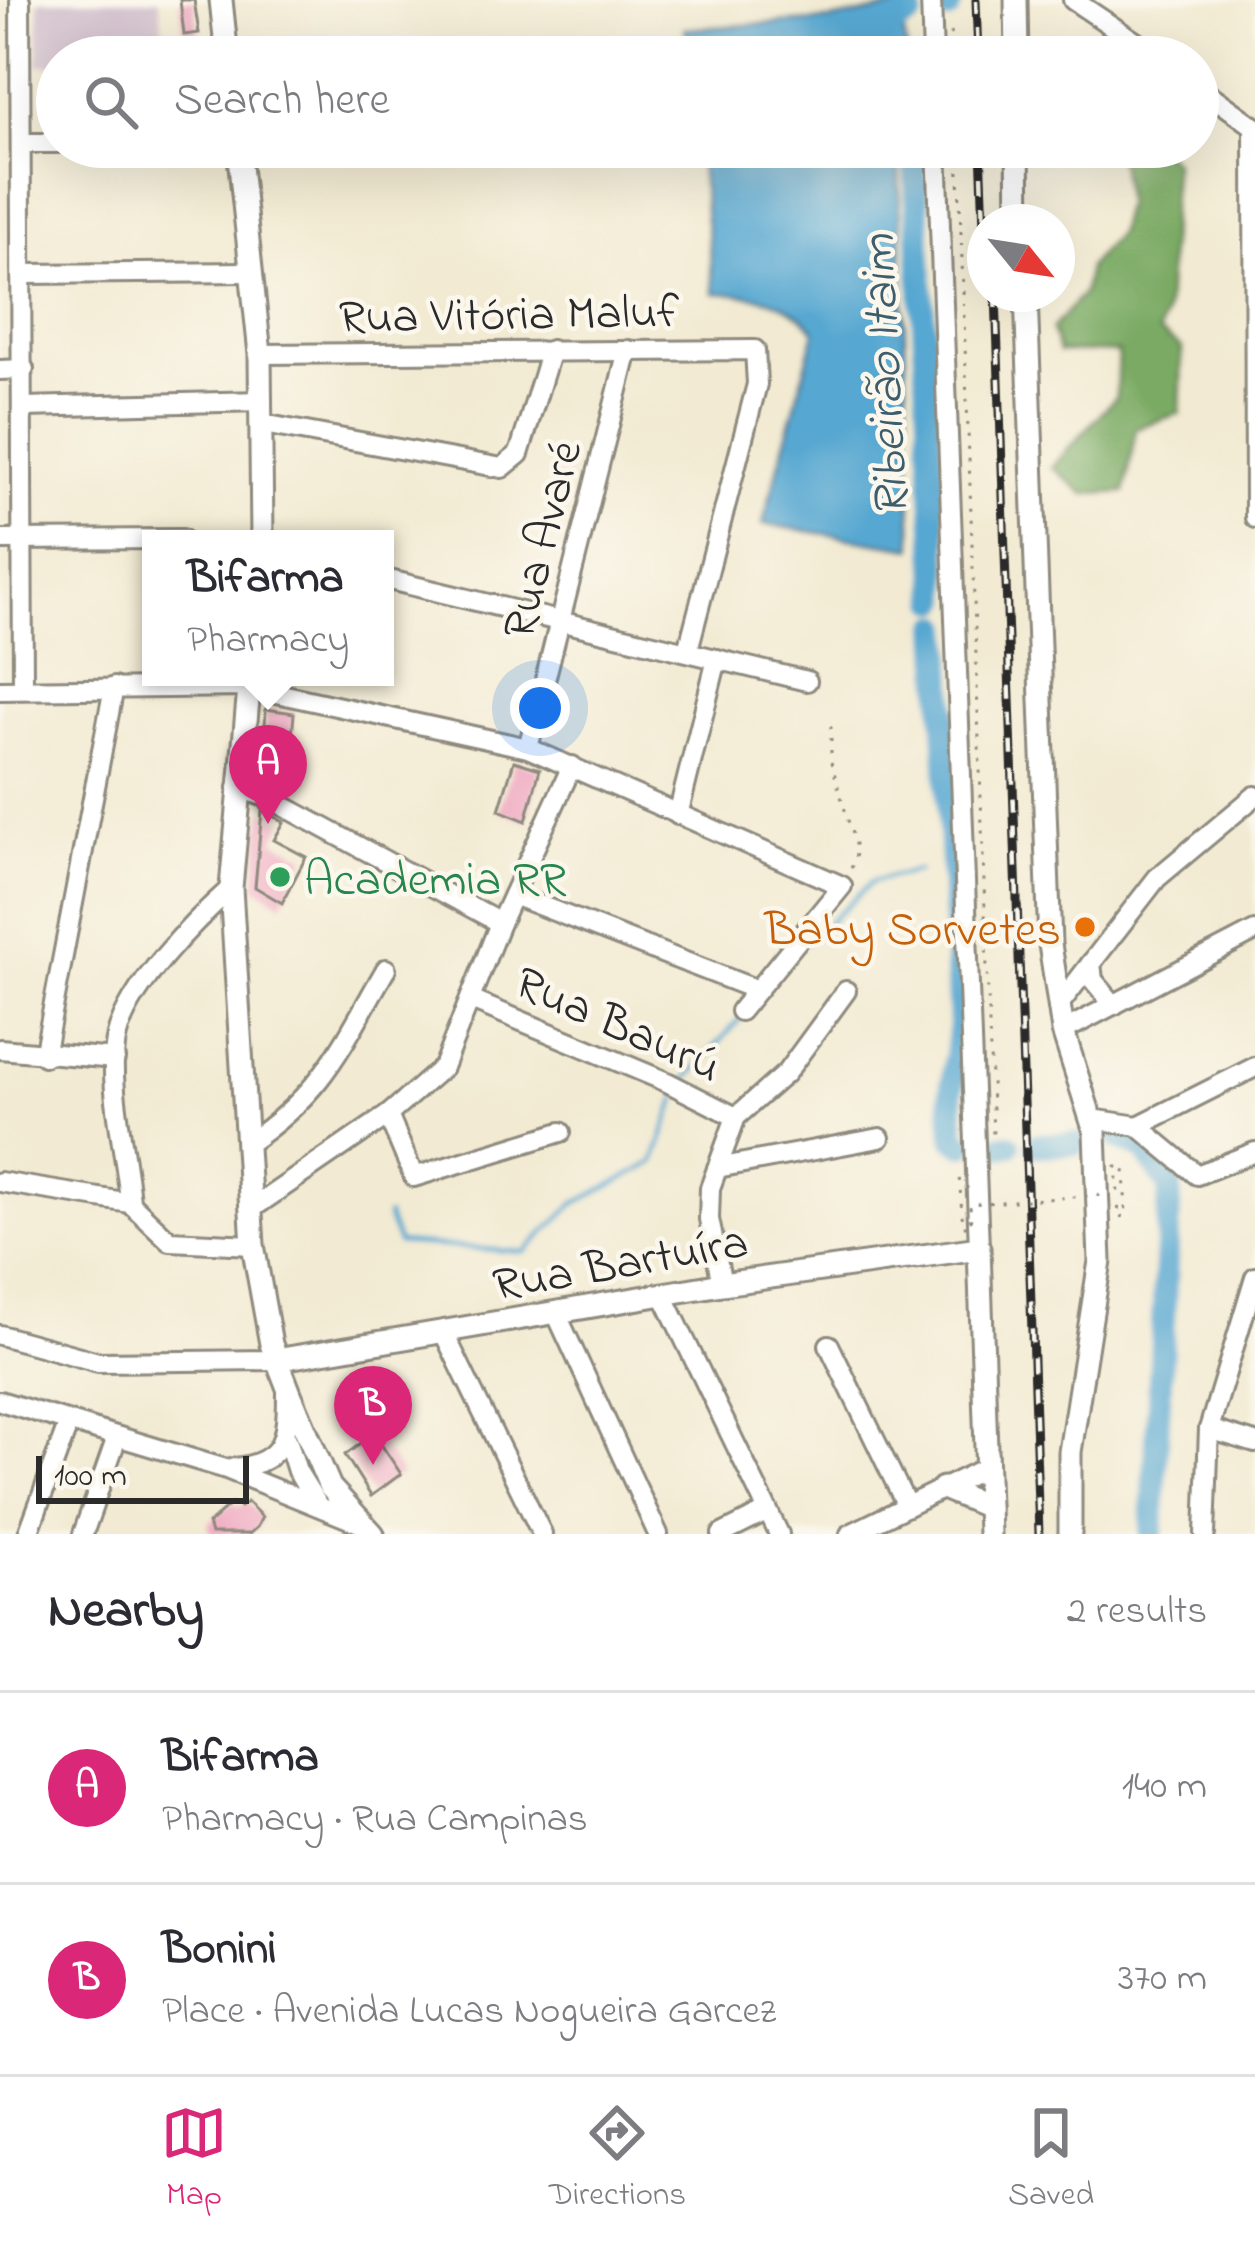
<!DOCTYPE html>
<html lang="en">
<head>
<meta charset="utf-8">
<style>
	body { margin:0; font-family:"Indie Flower",sans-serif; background:#f7f7f7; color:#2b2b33 }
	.compass { position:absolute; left:967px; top:204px; width:108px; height:108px; border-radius:50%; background:#fff; box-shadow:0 12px 48px #0002; rotate:120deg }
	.scale { position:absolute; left:36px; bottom:30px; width:213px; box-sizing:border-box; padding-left:12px; border:6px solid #2b2b2b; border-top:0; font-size:33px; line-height:42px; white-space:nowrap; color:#2b2b2b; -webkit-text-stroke:9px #fbf7ec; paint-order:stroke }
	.you { position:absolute; left:540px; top:708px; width:42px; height:42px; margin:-30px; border:9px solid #fff; border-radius:50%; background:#1a73e8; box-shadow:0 0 0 18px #1a73e833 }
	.badge { display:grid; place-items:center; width:78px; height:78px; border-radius:50%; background:#db2777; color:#fff; font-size:39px; font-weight:700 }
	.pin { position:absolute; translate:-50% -99px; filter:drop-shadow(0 3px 6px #0008) }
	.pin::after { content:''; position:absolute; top:63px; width:42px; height:36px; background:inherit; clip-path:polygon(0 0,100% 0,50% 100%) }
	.popup { position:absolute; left:142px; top:530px; width:252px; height:156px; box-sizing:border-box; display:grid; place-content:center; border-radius:0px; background:#fff; filter:drop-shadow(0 3px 9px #0005); font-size:39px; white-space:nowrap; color:#7c7c81 }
	.popup b { font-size:45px; color:#2b2b33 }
	.popup::after { content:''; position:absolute; left:50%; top:100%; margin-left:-24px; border:24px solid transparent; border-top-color:#fff }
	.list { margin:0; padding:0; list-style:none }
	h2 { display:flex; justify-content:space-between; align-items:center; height:156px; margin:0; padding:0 48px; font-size:51px }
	h2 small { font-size:39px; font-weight:400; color:#7c7c81 }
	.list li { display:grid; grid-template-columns:78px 1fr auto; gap:36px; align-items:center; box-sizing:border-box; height:192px; padding:0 48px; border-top:3px solid #e1e1e2 }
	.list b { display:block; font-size:45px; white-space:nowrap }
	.list p { margin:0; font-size:39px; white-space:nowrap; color:#7c7c81 }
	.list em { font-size:39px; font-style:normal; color:#7c7c81 }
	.icon { flex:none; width:66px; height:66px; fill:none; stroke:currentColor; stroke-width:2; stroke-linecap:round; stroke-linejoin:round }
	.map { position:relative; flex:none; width:1255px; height:1534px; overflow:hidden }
	.search { position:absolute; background:#fff; box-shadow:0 12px 48px #0002; left:36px; right:36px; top:36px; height:132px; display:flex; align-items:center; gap:30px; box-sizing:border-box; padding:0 42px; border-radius:66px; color:#7c7c81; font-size:45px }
	.sheet { height:540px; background:#fff }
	nav { display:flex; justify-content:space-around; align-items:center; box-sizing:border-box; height:168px; border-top:3px solid #e1e1e2; background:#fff; font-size:33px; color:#7c7c81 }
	nav a { display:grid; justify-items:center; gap:6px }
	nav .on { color:#db2777 }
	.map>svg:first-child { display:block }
	.industrial { fill:#d0bdcc }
	.forest { fill:#7aaa64; stroke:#526a48; stroke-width:3 }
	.water { fill:#57a7d1; stroke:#41697e; stroke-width:3 }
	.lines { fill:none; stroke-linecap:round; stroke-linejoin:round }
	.stream { stroke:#57a7d1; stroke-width:4.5 }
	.river { stroke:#57a7d1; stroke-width:24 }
	.building { fill:#efa6c0 }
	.minor-casing { stroke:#8e8a7e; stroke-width:24 }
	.major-casing { stroke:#8e8a7e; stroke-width:27 }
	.path { stroke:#8e8a7e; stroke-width:3; stroke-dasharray:3 9; stroke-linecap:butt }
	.minor { stroke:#fff; stroke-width:18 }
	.major { stroke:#fff; stroke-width:21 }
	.rail-casing { stroke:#2b2b2b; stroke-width:9 }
	.rail { stroke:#fbf7ec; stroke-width:4.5; stroke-dasharray:14; stroke-linecap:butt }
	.path-bridge { stroke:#8e8a7e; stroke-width:3; stroke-dasharray:3 9; stroke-linecap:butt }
	.leisure-dot { fill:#2e9e5b; stroke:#fbf7ec; stroke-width:4.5 }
	.food-dot { fill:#e8710a; stroke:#fbf7ec; stroke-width:4.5 }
	.labels { text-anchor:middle; stroke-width:9; stroke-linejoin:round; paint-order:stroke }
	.street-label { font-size:48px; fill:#2b2b2b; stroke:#fbf7ec }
	.leisure-label { font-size:48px; fill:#27864d; stroke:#fbf7ec; text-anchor:start }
	.food-label { font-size:48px; fill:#c56008; stroke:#fbf7ec; text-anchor:end }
	.water-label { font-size:51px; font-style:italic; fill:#3d5d6d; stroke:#fbf7ec }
</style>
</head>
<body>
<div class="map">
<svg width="1255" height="1534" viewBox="0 0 1255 1534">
	<rect width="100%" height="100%" fill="#fbf7ec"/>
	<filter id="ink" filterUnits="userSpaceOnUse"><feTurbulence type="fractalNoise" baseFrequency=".00833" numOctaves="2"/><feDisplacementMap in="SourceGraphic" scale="24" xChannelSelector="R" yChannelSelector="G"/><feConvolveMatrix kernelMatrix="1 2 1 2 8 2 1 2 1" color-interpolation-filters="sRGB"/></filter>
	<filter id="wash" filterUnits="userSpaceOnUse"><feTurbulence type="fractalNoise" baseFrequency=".004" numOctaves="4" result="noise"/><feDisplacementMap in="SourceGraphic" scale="48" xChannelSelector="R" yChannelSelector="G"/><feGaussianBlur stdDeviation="2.7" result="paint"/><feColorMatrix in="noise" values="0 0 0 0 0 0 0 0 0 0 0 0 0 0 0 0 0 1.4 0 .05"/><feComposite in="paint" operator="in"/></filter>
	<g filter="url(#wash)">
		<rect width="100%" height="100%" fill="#f2ead2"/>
		<polygon class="industrial" points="39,0 159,0 166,57 57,57 57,65 38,65"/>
		<polygon class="forest" points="1117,147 1159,147 1173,161 1166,310 1159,332 1182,348 1180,413 1136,428 1125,492 1085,494 1052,467 1116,397 1118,352 1059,352 1052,329 1083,293 1088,267 1117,234 1125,202"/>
		<g class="water">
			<polygon points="900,7 908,57 688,57 685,29 831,20"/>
			<path d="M698,147h200l15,401 -150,-24 52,-193c-26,-34 -61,-36 -101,-38z"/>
		</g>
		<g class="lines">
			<g class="stream">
				<polyline points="806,943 873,881 918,871"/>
				<polyline points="684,1082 740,1019"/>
				<polyline points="387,1216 398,1243 525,1252 574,1204 654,1163 679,1092"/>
			</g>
			<g class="river">
				<polyline points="948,9 952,0"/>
				<polyline points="832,57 912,14"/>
				<polyline points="914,147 939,600"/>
				<polyline points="940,626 960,1024 951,1093 954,1137 964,1144"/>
				<polyline points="1118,1138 1144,1149 1170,1187 1152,1534"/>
				<polyline points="1037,1145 1075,1144"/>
				<polyline points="1000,1146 1009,1145"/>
			</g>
		</g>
		<g id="blocks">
			<g class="building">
				<polygon points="180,0 194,0 199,33 184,35"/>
				<polygon points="266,709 294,713 289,775 262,774"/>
				<polygon points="514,761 540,769 526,821 499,810"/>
				<polygon points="262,810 284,822 274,840 306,857 282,903 255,887"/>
				<polygon points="374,1434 401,1474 371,1496 345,1455"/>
				<polygon points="247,1502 262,1517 257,1527 249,1534 211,1534 208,1524 232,1503 240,1507"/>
			</g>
		</g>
	</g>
	<g filter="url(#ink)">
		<use href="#blocks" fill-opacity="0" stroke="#8e8a7e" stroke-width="3"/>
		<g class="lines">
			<g class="minor-casing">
				<g id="minor">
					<polyline points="20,0 23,689"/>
					<polyline points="931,0 933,57"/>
					<polyline points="1073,0 1158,57"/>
					<polyline points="1198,86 1255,127"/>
					<polyline points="1254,126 1255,518"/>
					<polyline points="21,143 57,143"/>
					<polyline points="937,147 979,1248"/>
					<polyline points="23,274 251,272"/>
					<polyline points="260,354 755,350 757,384 688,650"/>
					<polyline points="0,370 24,369"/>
					<polyline points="24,407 262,401"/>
					<polyline points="263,424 502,468 519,454 551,350"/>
					<polyline points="0,540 182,539"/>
					<polyline points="385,579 807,681"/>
					<polyline points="0,690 249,687 528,748 842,886 740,1011"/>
					<polyline points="528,748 628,350"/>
					<polyline points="238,788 269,798 500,923"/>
					<polyline points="678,815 717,659"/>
					<polyline points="513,895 757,990"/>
					<polyline points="1091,963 1093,980 1114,1005"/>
					<polyline points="471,1000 667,1082 736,1117"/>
					<polyline points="1058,1006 1157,878 1255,796"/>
					<polyline points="1063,1031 1255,931"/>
					<polyline points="0,1049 115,1059"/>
					<polyline points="44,1056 114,687"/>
					<polyline points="388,1115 414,1177 561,1132"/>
					<polyline points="1092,1119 1138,1126 1197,1175 1255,1152"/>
					<polyline points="1138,1126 1255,1067"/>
					<path d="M247,1144c78,-53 93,-96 139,-175"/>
					<polyline points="717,1168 880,1138"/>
					<polyline points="0,1182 130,1203"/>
					<path d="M130,1203c-3,-48 -24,-122 -13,-168 12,-48 77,-114 114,-147"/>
					<polyline points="130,1203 170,1241 253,1245"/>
					<polyline points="251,1209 388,1115 443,1067 500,923 572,766"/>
					<polyline points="722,1284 709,1219 710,1188 736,1117 786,1073 846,991"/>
					<polyline points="664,1297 779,1534"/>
					<polyline points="557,1315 658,1534"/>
					<polyline points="444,1333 542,1534"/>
					<polyline points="0,1335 98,1362 276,1360"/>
					<polyline points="829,1345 907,1506"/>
					<polyline points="0,1401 226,1469 359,1523"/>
					<polyline points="1209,1429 1255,1443"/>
					<polyline points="287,1439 297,1471 316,1502"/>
					<path d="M234,1468c51,-5 53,-31 53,-75"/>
					<polyline points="28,1534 69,1422"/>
					<polyline points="83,1534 117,1437"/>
					<polyline points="722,1534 768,1511"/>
					<polyline points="850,1534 987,1467"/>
					<polyline points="1205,1534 1209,1429 1255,1277"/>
				</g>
			</g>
			<g class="major-casing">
				<g id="major">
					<polyline points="221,0 227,57"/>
					<polyline points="1016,0 1017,57"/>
					<polyline points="238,147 260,354 262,539"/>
					<polyline points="1018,147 1019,222"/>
					<polyline points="1026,294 1050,944 1063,1031 1095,1132 1100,1261 1070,1452 1070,1534"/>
					<polyline points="250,677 231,888 253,1245 271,1344 291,1396 330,1487 373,1534"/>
					<polyline points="276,1360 722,1284 979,1248 989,1534"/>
					<polyline points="943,1488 988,1507"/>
				</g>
			</g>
			<g class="path">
				<polyline points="951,32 955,57"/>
				<polyline points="958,147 993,1137"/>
				<polyline points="831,726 831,762 857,851 849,875"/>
			</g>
			<use href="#minor" class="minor"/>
			<use href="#major" class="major"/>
			<g class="rail-casing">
				<g id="rail">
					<polyline points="976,0 978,57"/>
					<polyline points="981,147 985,254"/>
					<polyline points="996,294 1039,1534"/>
				</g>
			</g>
			<use href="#rail" class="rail"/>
			<polyline class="path-bridge" points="967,1189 966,1176 959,1175 963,1226 971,1226 970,1204 1118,1194 1116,1167 1124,1167 1126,1216 1119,1217 1118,1199"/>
		</g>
	</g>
	<circle class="leisure-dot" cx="280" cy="877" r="12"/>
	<circle class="food-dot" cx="1085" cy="927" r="12"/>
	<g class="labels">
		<g class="street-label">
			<text transform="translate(509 312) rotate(-1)" y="17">Rua Vitória Maluf</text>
			<text transform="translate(540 539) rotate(-76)" y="17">Rua Avaré</text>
			<text transform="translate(619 1022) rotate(24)" y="17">Rua Baurú</text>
			<text transform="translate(620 1261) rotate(-10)" y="17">Rua Bartuíra</text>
		</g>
		<g class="leisure-label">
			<text x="304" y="894">Academia RR</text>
		</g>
		<g class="food-label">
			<text x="1061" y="944">Baby Sorvetes</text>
		</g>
		<g class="water-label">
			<text transform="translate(882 376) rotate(-93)" y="18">Ribeirão Itaim</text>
		</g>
	</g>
</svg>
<svg class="compass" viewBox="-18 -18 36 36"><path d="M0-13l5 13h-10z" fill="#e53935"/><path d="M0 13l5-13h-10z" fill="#7c7c81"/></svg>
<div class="scale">100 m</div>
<div class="you"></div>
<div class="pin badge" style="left:268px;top:824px">A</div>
<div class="popup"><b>Bifarma</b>Pharmacy</div>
<div class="pin badge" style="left:373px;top:1465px">B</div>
<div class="search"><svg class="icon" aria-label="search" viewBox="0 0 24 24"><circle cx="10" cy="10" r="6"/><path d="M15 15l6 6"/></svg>Search here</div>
</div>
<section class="sheet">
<h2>Nearby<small>2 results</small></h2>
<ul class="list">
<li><span class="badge">A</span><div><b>Bifarma</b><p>Pharmacy · Rua Campinas</p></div><em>140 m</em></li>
<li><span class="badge">B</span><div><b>Bonini</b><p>Place · Avenida Lucas Nogueira Garcez</p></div><em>370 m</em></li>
</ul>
</section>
<nav>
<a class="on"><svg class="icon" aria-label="map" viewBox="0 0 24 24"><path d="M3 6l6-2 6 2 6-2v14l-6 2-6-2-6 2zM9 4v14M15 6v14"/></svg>Map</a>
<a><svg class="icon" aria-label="directions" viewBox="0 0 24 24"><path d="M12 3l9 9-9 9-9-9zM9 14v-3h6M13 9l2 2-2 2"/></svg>Directions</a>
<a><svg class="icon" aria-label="saved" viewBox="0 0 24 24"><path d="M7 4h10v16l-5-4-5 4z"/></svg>Saved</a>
</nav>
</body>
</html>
